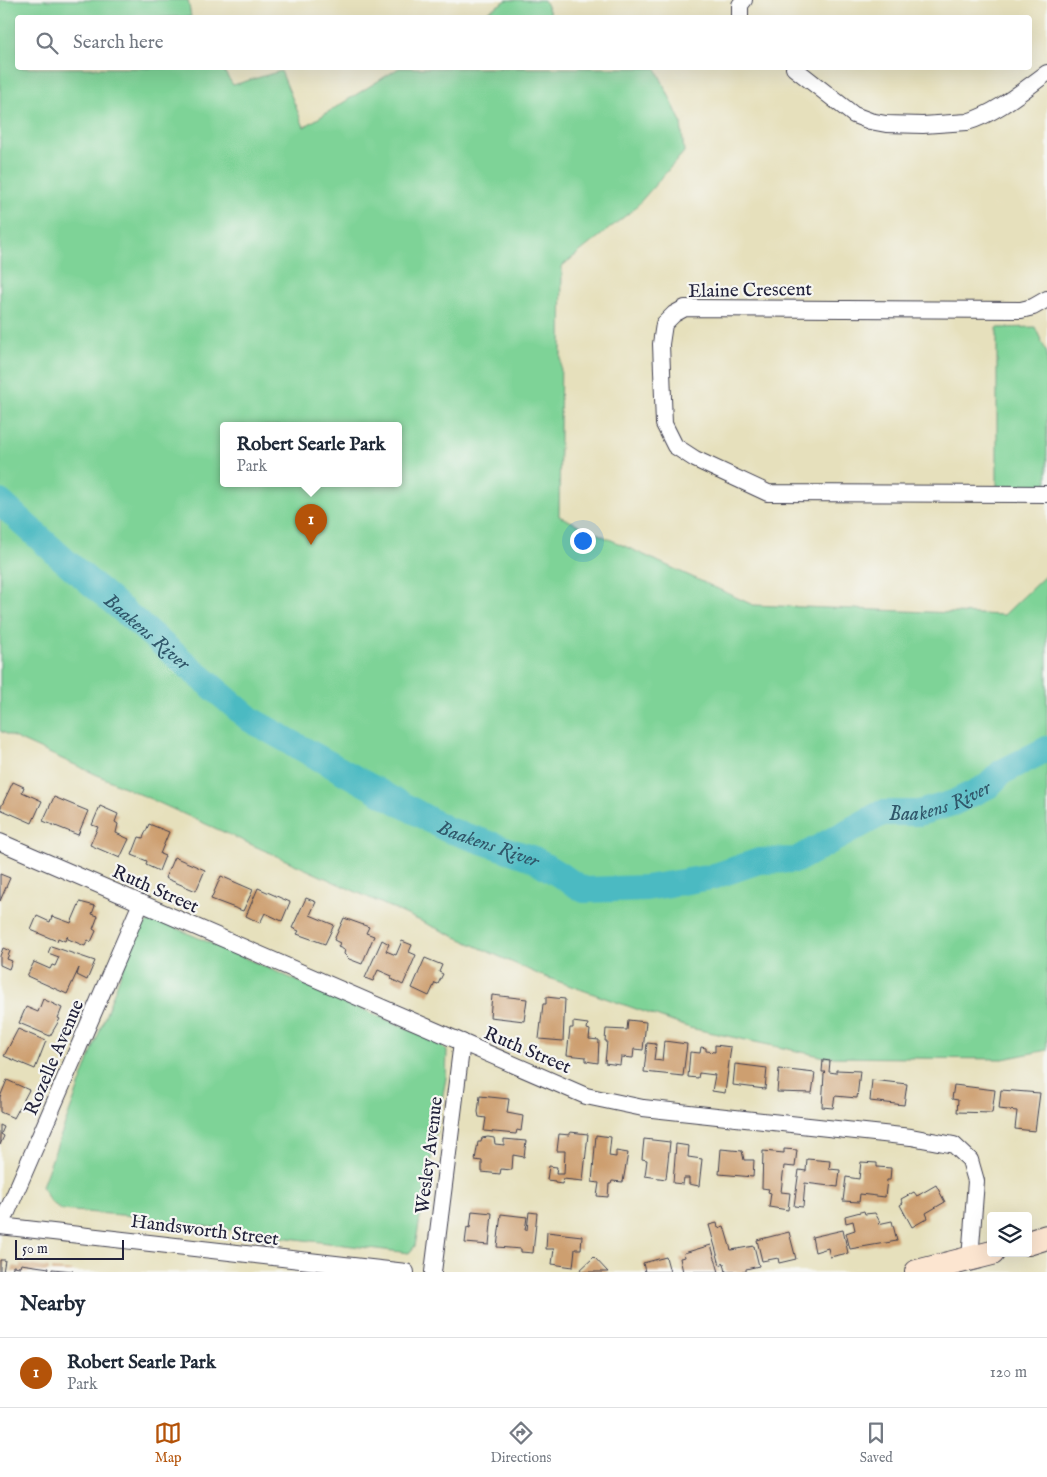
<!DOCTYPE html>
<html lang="en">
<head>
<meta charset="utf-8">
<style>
	body { margin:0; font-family:"IM FELL English",serif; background:#f6f6f7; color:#1f2937 }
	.controls { position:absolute; right:15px; bottom:15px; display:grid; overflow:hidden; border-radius:5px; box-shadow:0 5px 20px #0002 }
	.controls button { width:45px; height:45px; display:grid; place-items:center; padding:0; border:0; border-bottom:1px solid #e0e1e3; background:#fff; color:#1f2937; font:25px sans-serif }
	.scale { position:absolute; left:15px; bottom:12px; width:109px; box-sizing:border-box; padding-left:5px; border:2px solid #22223b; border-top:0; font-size:14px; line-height:18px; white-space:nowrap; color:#22223b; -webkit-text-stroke:4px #f6f6f2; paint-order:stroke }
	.you { position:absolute; left:582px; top:540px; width:18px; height:18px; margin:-12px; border:4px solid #fff; border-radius:50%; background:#1a73e8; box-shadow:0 0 0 8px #1a73e833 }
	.badge { display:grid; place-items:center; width:32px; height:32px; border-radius:50%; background:#b45309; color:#fff; font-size:16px; font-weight:700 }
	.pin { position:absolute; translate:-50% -41px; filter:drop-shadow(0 1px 2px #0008) }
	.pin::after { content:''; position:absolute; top:26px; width:18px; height:15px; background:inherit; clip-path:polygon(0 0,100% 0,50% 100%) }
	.popup { position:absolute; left:220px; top:422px; width:182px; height:65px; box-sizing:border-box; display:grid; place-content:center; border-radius:5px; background:#fff; filter:drop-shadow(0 1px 4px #0005); font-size:16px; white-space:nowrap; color:#747a83 }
	.popup b { font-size:19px; color:#1f2937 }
	.popup::after { content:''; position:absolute; left:50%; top:100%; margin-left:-10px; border:10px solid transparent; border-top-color:#fff }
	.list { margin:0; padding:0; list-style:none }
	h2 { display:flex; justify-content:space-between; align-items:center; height:65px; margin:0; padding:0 20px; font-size:21px }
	h2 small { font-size:16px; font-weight:400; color:#747a83 }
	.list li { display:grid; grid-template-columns:32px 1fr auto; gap:15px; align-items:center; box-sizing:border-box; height:70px; padding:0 20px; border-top:1px solid #e0e1e3 }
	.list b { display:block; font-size:19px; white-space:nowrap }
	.list p { margin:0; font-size:16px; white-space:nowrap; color:#747a83 }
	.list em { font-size:16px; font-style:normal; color:#747a83 }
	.icon { flex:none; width:28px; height:28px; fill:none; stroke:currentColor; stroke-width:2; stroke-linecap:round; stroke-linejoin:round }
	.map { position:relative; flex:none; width:1047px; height:1272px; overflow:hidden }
	.search { position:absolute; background:#fff; box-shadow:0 5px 20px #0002; left:15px; right:15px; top:15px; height:55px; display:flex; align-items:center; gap:12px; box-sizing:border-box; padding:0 18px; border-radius:5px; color:#747a83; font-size:19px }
	.sheet { height:135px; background:#fff }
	nav { display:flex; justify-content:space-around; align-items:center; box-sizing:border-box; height:70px; border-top:1px solid #e0e1e3; background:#fff; font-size:14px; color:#747a83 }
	nav a { display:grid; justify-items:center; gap:2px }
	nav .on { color:#b45309 }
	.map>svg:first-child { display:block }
	.green { fill:#7ed397; stroke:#507a69; fill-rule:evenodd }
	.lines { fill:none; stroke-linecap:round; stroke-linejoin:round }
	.river { stroke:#4bbac2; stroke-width:26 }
	.building { fill:#cd9f6f }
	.street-casing { stroke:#3f3e4e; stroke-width:18 }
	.secondary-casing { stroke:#3f3e4e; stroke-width:26 }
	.street { stroke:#fff; stroke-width:16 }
	.secondary { stroke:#fce5d0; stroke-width:24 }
	.labels { text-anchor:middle; stroke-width:4.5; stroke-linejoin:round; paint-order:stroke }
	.street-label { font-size:19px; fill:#22223b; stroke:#f6f6f2 }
	.water-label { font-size:20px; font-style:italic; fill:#30576a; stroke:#f6f6f2 }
</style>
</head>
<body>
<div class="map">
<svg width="1047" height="1272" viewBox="0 0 1047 1272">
	<rect width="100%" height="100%" fill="#f6f6f2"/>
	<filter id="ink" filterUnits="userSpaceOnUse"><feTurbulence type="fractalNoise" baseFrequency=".02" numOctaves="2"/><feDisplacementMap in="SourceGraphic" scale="10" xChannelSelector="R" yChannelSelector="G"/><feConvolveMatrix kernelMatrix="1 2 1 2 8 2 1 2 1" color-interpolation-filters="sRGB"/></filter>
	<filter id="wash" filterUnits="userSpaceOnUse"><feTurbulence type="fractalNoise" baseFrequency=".0096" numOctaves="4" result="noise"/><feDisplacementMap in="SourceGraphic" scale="20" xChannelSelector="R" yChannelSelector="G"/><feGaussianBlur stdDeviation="1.12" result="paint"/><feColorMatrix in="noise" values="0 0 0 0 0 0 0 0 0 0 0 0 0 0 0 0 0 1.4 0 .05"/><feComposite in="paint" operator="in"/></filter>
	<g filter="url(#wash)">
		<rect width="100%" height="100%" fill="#e6e0bc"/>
		<g class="green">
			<path d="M0,0h188l3,17 -173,1v50h204l11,17 48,-14 23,56 95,-59h257l25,54 3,30 -50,57 -72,57 -3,250 194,89 251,10 43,-41v476l-44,9 -178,-2 -135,-29 -150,-53 -540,-244zM398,426v58h-174v-58z"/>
			<polygon points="507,0 544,0 552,17 479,17"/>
			<polygon points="1035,327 1047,353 1047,485 997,487 997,328"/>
			<polygon points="155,921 162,922 438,1042 447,1051 446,1078 415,1246 409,1253 280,1237 133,1216 61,1210 49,1200 42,1186 136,933 148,922"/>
		</g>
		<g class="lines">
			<path class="river" id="s1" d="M0,502l64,58 187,160 195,109 88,30 50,31 62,-2 66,-11 47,-16 37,-1 86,-47h37l34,-10 35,-17 14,-14 45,-23"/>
		</g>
		<g id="blocks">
			<g class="building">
				<polygon points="13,782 24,787 22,792 42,801 32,823 0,809"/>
				<polygon points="54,797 88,811 78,835 43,821"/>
				<polygon points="100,806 118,814 115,822 118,824 116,833 129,839 120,858 90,845 98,827 92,825"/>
				<polygon points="149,824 169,832 160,854 165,856 159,871 146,865 147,861 132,855 139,837 143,838"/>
				<polygon points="174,857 205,870 196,891 165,878"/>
				<polygon points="0,874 10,878 0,901"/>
				<polygon points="221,876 253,890 243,911 211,899"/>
				<polygon points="258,888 290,902 282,921 265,913 260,923 246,916"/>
				<polygon points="306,898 316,902 310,915 334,925 325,944 297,934 299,931 292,928"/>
				<polygon points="80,902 95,906 92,914 98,916 93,929 96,931 91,942 88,940 85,946 68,939 67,936 65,941 58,938 57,941 31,930 37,916 50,922 52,916 71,923"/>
				<polygon points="344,918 369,927 366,933 374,936 362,964 349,959 344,954 345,950 338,947 340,943 334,940"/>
				<polygon points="382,940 389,944 386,951 396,955 402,941 412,945 409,952 416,955 403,985 391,979 392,976 378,970 373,981 365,978"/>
				<polygon points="51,946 95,961 87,980 77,975 79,968 67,994 27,976 34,962 50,969 52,965 55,966 59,957 48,953"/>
				<polygon points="3,948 10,951 7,959 12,961 9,969 0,965 0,956"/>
				<polygon points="425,958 442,965 439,972 443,974 438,984 435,983 429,996 412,988"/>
				<polygon points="492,995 527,999 524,1021 490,1017"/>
				<polygon points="546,997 565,999 563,1041 539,1039 543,1004 546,1004"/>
				<polygon points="43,999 62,1008 58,1018 60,1019 50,1036 19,1023 26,1007 38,1012"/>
				<polygon points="628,1020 646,1022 643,1050 634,1049 633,1058 621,1057 620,1065 605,1063 607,1041 605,1041 606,1029 627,1030"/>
				<polygon points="573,1022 588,1024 587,1029 590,1030 589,1039 599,1040 598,1063 586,1061 586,1057 567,1055 570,1028 573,1028"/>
				<polygon points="18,1029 46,1041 35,1069 4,1056"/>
				<polygon points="664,1041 687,1044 683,1076 644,1072 647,1043 656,1044 654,1060 662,1061"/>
				<polygon points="715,1045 731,1047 725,1093 712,1091 715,1075 699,1073 698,1078 688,1077 690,1052 700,1053 701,1047 706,1048 706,1051 715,1052"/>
				<polygon points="823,1060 830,1061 829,1072 836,1073 836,1070 860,1071 857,1098 835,1096 833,1108 822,1107 824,1074 826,1072 822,1072"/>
				<polygon points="735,1064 767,1068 765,1089 733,1085"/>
				<polygon points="779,1069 815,1073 812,1093 777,1092"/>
				<polygon points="7,1080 29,1090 14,1118 0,1112 0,1097"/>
				<polygon points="872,1080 907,1084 904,1105 870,1101"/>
				<polygon points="954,1085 995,1090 992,1113 957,1112 958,1100 952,1099"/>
				<polygon points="1001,1090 1040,1093 1035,1131 1015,1129 1017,1111 999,1109"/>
				<polygon points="480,1096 509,1099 507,1113 523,1116 521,1131 517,1130 516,1134 484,1131 486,1118 479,1117 478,1112"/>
				<polygon points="0,1125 4,1127 1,1134 4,1136 0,1145"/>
				<polygon points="570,1132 588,1134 583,1181 563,1179 562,1184 555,1183 555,1181 547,1180 549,1166 557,1167 556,1174 564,1174 565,1151 557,1151 559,1134 570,1135"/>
				<polygon points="596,1135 611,1137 609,1156 616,1157 616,1151 628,1153 623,1182 612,1181 611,1184 609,1184 608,1197 597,1196 599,1183 592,1182"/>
				<polygon points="488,1137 494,1138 495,1144 504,1145 504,1139 526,1141 524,1157 513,1155 512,1170 501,1169 500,1174 482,1172 482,1161 475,1160 478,1142 481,1142 482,1138"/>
				<polygon points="644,1139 670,1142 666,1179 645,1176 647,1160 642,1159"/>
				<polygon points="676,1144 689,1146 688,1157 702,1159 699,1186 689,1184 689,1178 684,1178 683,1184 673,1183"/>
				<polygon points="721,1149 742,1151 744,1160 754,1160 753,1177 719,1174"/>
				<polygon points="784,1149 797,1150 795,1167 784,1166 781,1192 790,1193 788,1210 769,1207 771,1193 768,1192 769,1189 762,1188 763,1151 784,1153"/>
				<polygon points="807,1159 830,1161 829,1169 840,1170 838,1187 805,1183 803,1207 794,1206 799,1170 806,1171"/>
				<polygon points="861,1162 877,1163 877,1167 891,1168 890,1180 887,1180 885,1197 860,1194 859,1202 843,1201 846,1177 859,1179"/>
				<polygon points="936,1185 945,1202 926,1213 928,1218 912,1227 900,1205 903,1203 901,1199 914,1192 917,1196"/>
				<polygon points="472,1211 492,1213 489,1245 465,1243 467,1227 470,1228"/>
				<polygon points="864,1211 865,1214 875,1213 880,1222 878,1224 892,1221 897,1241 850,1249 846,1233 855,1230 853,1221 846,1223 845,1216"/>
				<polygon points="529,1212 537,1213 533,1253 521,1252 521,1249 497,1247 501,1214 527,1217 525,1230 527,1230"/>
				<polygon points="717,1223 718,1228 724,1226 731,1250 754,1246 759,1266 746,1269 746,1272 726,1272 724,1263 720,1265 709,1225"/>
				<polygon points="843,1230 848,1253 830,1257 828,1248 815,1252 812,1237"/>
				<polygon points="547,1232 582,1236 581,1249 575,1249 573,1267 552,1264 554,1249 546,1249"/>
				<polygon points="789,1232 796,1259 779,1263 778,1258 762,1261 757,1240"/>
				<polygon points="711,1245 719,1272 683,1272 680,1258 685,1257 684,1253"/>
				<polygon points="594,1257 608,1272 578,1272"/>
				<polygon points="666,1257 670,1272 645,1272 643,1263"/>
				<polygon points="0,1260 5,1260 3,1272 0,1272"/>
				<polygon points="21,1264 49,1268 48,1272 12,1272 13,1266 20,1267"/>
				<polygon points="52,1269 73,1271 72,1272 52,1272"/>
			</g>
		</g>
	</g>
	<g filter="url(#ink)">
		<use href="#blocks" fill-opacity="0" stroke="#3f3e4e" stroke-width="1"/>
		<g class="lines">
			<g class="street-casing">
				<g id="street">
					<polyline points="740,18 740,5 744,0"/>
					<path d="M794,68l60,47 16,6 16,3 37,1 44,-3c30,-9 55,-31 80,-49"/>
					<polyline points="1047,299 1033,307 1021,310 685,308 674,314 664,324 661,344 664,424 675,446 695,459 768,493 1047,494"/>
					<polyline points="0,842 586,1096 643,1108 911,1137 954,1145 970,1160 976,1181 970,1259"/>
					<polyline points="0,1226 406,1272"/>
					<polyline points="1,1226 141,903"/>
					<polyline points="433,1272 462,1042"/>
				</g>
			</g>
			<g class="secondary-casing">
				<g id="secondary">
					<polyline points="1028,1243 1047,1237"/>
					<polyline points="917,1272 992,1253"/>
				</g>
			</g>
			<use href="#street" class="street"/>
			<use href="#secondary" class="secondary"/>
		</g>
	</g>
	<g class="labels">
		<g class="street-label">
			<text transform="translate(750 289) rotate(-1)" y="7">Elaine Crescent</text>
			<text transform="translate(156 888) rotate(24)" y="7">Ruth Street</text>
			<text transform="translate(528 1049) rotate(23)" y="7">Ruth Street</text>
			<text transform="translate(53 1057) rotate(-67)" y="7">Rozelle Avenue</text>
			<text transform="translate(428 1155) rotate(-83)" y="7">Wesley Avenue</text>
			<text transform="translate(205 1229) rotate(7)" y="7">Handsworth Street</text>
		</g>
		<g class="water-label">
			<text dy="7" stroke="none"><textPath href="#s1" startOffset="196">Baakens River</textPath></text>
			<text dy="7" stroke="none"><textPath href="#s1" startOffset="1081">Baakens River</textPath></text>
			<text dy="7" stroke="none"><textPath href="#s1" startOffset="601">Baakens River</textPath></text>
		</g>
	</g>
</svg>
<div class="controls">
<button><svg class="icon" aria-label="layers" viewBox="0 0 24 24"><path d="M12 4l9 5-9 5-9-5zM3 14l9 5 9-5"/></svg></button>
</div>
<div class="scale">50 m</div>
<div class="you"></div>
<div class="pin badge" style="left:311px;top:545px">1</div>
<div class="popup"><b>Robert Searle Park</b>Park</div>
<div class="search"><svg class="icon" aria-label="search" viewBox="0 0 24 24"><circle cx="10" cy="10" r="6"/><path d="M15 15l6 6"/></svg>Search here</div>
</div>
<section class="sheet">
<h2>Nearby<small></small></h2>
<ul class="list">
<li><span class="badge">1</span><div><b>Robert Searle Park</b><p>Park</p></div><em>120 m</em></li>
</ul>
</section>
<nav>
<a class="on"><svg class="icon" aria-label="map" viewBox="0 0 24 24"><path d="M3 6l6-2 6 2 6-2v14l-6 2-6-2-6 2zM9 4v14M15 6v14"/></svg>Map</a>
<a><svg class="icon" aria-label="directions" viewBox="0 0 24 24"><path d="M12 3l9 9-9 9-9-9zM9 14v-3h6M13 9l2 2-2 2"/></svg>Directions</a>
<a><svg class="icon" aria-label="saved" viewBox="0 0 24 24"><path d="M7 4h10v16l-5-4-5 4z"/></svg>Saved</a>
</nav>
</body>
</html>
